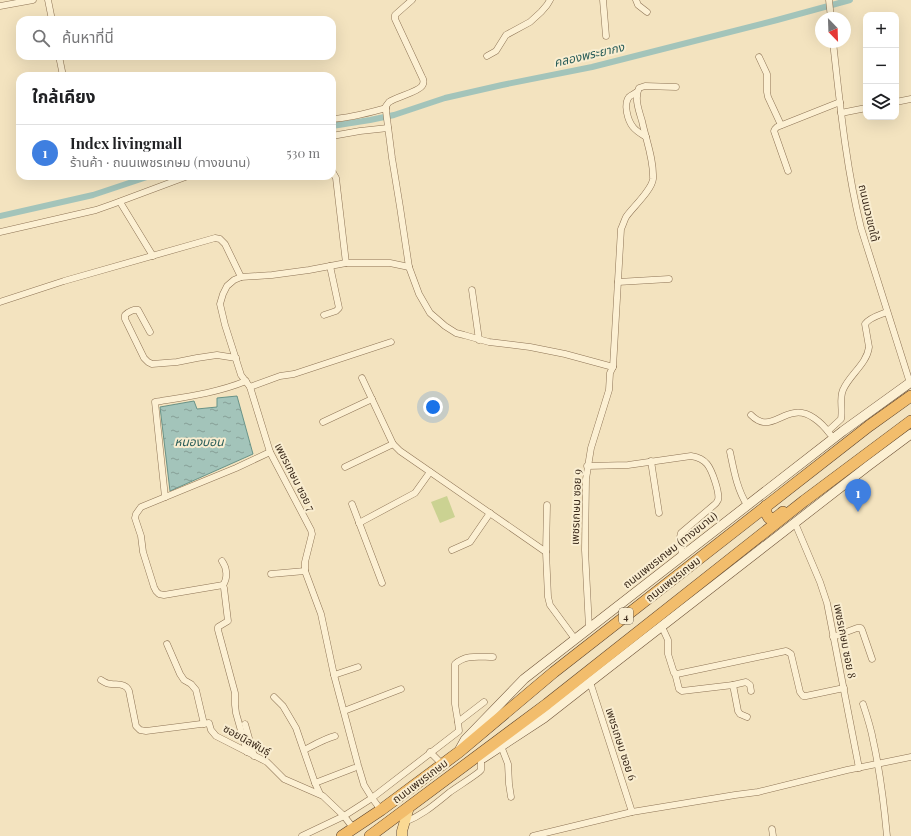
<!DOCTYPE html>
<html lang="th">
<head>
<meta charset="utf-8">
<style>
	body { margin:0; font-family:"Playfair Display","Noto Sans Thai",serif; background:#f6f6f6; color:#202124 }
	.controls { position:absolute; right:12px; top:12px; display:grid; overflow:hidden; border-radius:8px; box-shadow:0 4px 16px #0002 }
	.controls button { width:36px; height:36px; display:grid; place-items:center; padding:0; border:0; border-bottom:1px solid #e0e0e0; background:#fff; color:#202124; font:20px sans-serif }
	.compass { position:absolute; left:815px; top:12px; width:36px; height:36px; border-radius:50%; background:#fff; box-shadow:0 4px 16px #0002; rotate:157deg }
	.you { position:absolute; left:433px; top:407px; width:14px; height:14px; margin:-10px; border:3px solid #fff; border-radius:50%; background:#1a73e8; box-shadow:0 0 0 6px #1a73e833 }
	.badge { display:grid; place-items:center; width:26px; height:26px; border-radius:50%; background:#ea580c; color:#fff; font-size:13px; font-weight:700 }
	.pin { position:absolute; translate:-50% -33px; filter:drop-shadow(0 1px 2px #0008) }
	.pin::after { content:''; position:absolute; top:21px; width:14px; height:12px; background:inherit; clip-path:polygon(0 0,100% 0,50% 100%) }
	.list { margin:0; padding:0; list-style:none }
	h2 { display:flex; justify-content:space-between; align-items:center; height:52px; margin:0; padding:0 16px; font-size:17px }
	h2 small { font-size:13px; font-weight:400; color:#757577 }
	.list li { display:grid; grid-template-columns:26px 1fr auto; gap:12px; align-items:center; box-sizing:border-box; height:56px; padding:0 16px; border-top:1px solid #e0e0e0 }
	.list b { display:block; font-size:15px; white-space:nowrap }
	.list p { margin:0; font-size:13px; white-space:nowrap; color:#757577 }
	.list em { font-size:13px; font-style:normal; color:#757577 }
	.icon { flex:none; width:22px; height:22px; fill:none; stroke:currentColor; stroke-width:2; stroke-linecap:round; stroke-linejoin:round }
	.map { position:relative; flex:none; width:911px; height:836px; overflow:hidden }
	.search { position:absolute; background:#fff; box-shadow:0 4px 16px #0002; left:16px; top:16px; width:320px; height:44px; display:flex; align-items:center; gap:10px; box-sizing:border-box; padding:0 14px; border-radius:12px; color:#757577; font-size:15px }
	.panel { position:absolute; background:#fff; box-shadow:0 4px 16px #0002; left:16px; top:72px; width:320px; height:108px; border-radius:12px }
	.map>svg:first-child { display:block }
	.pitch { fill:#cbd292 }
	.water { fill:url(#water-ripples); stroke:#699388 }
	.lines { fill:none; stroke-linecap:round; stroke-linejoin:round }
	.canal { stroke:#a3c4ba; stroke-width:6 }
	.minor-casing { stroke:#8d7355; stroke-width:7 }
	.secondary-casing { stroke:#6f5339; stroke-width:10 }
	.primary-casing { stroke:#5a402a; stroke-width:11 }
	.trunk-casing { stroke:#5a402a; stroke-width:12 }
	.minor { stroke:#fcf0d3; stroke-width:6 }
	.secondary { stroke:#fcf0d3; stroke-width:9 }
	.primary { stroke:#fad993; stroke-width:10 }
	.trunk { stroke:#f2bd6c; stroke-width:11 }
	.labels { text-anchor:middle; stroke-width:4; stroke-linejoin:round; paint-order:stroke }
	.shield { fill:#f9edd0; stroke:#746451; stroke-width:1 }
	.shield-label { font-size:10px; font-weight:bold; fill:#3b2a1b }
	.street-label { font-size:11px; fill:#3b2a1b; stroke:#f9edd0 }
	.water-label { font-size:12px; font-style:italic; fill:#295d59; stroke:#f9edd0 }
</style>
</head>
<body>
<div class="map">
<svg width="911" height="836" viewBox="0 0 911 836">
	<defs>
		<pattern id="water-ripples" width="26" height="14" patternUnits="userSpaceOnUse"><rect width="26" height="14" fill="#a3c4ba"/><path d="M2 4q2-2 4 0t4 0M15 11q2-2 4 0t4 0" fill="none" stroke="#869f96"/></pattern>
	</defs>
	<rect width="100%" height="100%" fill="#f3e3bf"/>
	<polygon class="pitch" points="447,496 455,517 440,523 431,502"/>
	<polygon class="water" points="237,396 253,454 170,491 160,407 194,401 197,409 217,407 217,398"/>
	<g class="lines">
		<g class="canal">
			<polyline points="332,126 370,120 394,115 445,98 502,85 592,67 777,20 850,0"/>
			<polyline points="0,216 93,195 150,176"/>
		</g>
		<g class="minor-casing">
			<g id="minor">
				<polyline points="48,0 52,20"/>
				<path d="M412,0l-17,15v4l27,58c2,3 2,6 0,9 -4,6 -26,11 -33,16l-3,4v5l6,47 8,49 9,60 10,27 11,19 15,13 11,7 8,2 25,7 41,5 35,7 48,13"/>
				<polyline points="603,0 606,36"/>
				<polyline points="636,0 638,5 647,12"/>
				<polyline points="829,0 831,18"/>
				<polyline points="0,6 33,0"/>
				<path d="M833,42c7,62 13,125 28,186l49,155"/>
				<polyline points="59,56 63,76"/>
				<polyline points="487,56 496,51 506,35 530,22 541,12 547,5 550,0"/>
				<polyline points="759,57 767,74 767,92 768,97 781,125"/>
				<path d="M637,92c-3,2 -6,3 -8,5 -6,7 -1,24 4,30 3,4 8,7 13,10"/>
				<polyline points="896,102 911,99"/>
				<polyline points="841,113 866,108"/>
				<path d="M332,119c19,-1 36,-6 54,-11"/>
				<polyline points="332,136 360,131 388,128"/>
				<polyline points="332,171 336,178 346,263"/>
				<polyline points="788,171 774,131 775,129 777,127 840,102"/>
				<polyline points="120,202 153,256"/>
				<polyline points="0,232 96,210 113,204 188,176"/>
				<polyline points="618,282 669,279"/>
				<polyline points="472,290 479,340"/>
				<polyline points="0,302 64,281 215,238 220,239 225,244 241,277"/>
				<polyline points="324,315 336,311 339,308 330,266"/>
				<path d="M150,332l-12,-22c-4,-1 -10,2 -13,5v4l19,39 4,4 4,2 25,-2 20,-4 20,-3 19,3"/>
				<polyline points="362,378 393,444 400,451 546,552"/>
				<polyline points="250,387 280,376 294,374 391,342"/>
				<path d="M751,415c16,16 26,1 43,-2 14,-3 28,10 36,21"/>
				<polyline points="323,422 372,399"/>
				<path d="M828,431l13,-12c2,-10 -2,-20 2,-29 6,-15 24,-26 26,-43l-4,-23c5,-7 15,-9 22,-12"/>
				<path d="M730,452c4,19 7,37 17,53"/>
				<polyline points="651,461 659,513"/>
				<path d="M587,466l41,-1 63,-9c6,1 12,3 16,8 5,6 13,29 11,36 -1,2 -2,4 -4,5l-33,28 -1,4 2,19"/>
				<polyline points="345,467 393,444"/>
				<path d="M165,497l-10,-95c30,-5 62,-9 91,-21"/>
				<polyline points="352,504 382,583"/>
				<polyline points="547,505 546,552 548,597 550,605 575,639"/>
				<polyline points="359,523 415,493 430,472"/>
				<polyline points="795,523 820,582 827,603 859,768"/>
				<polyline points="452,550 470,542 490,513"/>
				<path d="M222,561c5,7 6,17 1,24l1,3 4,33 -10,6v3l17,63v12l1,8 11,39"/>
				<polyline points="271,574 305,571"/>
				<polyline points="223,585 164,595 159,594 156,591 154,587 143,552 141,536 135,518 136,514 141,507 236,468 270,452"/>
				<polyline points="662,627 668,640 668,654 674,673 677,674 786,651 788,652 791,654 800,692 803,696 806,696 844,688"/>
				<path d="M589,628l-4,-78 1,-71 5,-31 18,-58 1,-17 3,-6 8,-138c2,-4 3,-8 5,-12 6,-9 26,-27 27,-38 1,-19 -7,-39 -11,-58 -3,-10 -8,-23 -3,-33l6,-2 31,1"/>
				<polyline points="833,637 857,628 861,628 862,630 872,659"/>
				<polyline points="167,644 180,674 184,680 191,684 196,690 204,724"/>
				<polyline points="675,673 679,689 682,691 733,685 738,711 740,714 747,717"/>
				<polyline points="334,675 358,667"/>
				<path d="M101,680c3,2 6,4 10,4 7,1 15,-1 18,7l7,35 4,4 6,1 63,-8 2,7 5,6 51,26 17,17 39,17 21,20 10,13"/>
				<polyline points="590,682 632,812"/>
				<polyline points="733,685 746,682 750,685 751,691"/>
				<polyline points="274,697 283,706 296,728 315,783 320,794"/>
				<path d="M863,704c4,12 8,24 10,36 7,31 11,64 14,96"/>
				<polyline points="344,711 401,689"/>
				<path d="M458,722l-3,-18v-40c11,-10 25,-7 38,-7"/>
				<polyline points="245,724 254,756"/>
				<polyline points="501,746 508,764 509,784 511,797"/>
				<path d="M304,750c10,-5 20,-11 31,-14"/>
				<polyline points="430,752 442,764"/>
				<polyline points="315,783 354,768"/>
				<polyline points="381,810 372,798 364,785 358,765 334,675 321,614 305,571 305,562 312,534 311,530 270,452 250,387 241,375 225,325 220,304 223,294 227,286 234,280 241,277 272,275 309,270 346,263 390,263 409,267"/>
				<path d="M405,822c18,-7 30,-18 45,-30 10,-7 20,-13 29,-20l2,-2v-11"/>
				<polyline points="772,829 773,836"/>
				<polyline points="302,836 344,816 372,798 459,731 458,722 484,702"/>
				<polyline points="533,836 632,812 735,795 758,792 847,770 911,757"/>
			</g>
		</g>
		<g class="secondary-casing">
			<g id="secondary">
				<polyline points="460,749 465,740 524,679 843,431 911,382"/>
				<polyline points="483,758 544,718 590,682 868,466 911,434"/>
			</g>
		</g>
		<g class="primary-casing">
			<polyline id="primary" points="402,836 402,831 409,807"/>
		</g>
		<g class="trunk-casing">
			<g id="trunk">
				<path d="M766,506v7l3,5c6,2 9,-2 14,-6"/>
				<polyline points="342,836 381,810 459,752 554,672 869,426 911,396"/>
				<polyline points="370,836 547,704 804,501 911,421"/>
			</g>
		</g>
		<use href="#minor" class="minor"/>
		<use href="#secondary" class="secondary"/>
		<use href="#primary" class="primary"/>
		<use href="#trunk" class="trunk"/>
	</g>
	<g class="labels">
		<rect class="shield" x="619" y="608" width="14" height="16" rx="3"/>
		<g class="shield-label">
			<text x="626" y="620">4</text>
		</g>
		<g class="street-label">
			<text transform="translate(869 213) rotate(77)" y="4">ถนนนวเขตใต้</text>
			<text transform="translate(295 477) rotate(63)" y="4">เพชรเกษม ซอย 7</text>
			<text transform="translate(576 507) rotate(-88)" y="4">เพชรเกษม ซอย 9</text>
			<text transform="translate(670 550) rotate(-38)" y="4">ถนนเพชรเกษม (ทางขนาน)</text>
			<text transform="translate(673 579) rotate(-38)" y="4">ถนนเพชรเกษม</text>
			<text transform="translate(845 641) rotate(79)" y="4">เพชรเกษม ซอย 8</text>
			<text transform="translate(247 740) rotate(29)" y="4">ซอยนิลพันธุ์</text>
			<text transform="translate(621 744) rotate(72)" y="4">เพชรเกษม ซอย 6</text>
			<text transform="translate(420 781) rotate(-37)" y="4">ถนนเพชรเกษม</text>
		</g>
		<g class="water-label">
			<text transform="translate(589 55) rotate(-13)" y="4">คลองพระยากง</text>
			<text x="199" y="446">หนองบอน</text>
		</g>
	</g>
</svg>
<div class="controls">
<button>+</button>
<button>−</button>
<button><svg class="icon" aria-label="layers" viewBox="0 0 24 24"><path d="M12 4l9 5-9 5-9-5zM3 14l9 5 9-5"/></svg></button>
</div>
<svg class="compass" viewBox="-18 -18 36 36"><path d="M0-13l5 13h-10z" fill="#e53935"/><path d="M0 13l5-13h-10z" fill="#757577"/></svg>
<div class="you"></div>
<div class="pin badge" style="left:858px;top:512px;background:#3f7fe0">1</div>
<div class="search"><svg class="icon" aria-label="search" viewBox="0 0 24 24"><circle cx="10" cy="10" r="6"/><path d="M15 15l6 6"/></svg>ค้นหาที่นี่</div>
<section class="panel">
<h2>ใกล้เคียง<small></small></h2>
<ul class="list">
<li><span class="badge" style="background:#3f7fe0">1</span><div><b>Index livingmall</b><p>ร้านค้า · ถนนเพชรเกษม (ทางขนาน)</p></div><em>530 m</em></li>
</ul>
</section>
</div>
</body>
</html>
